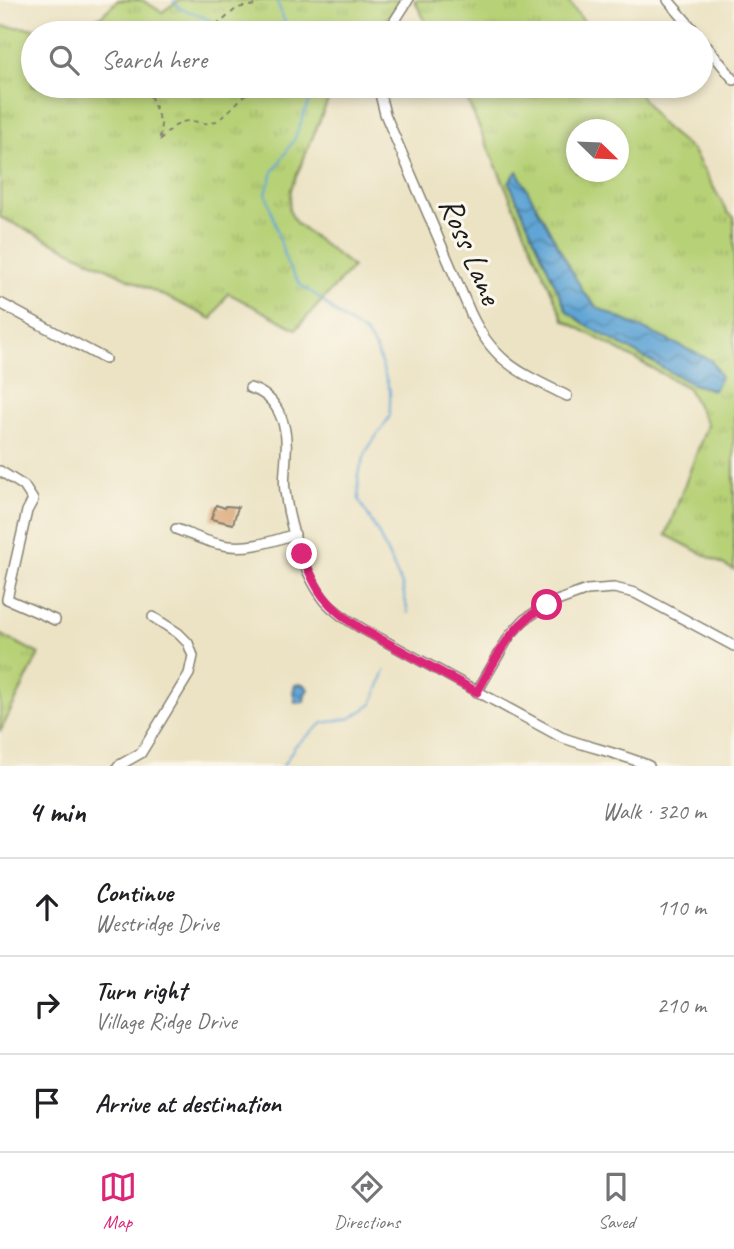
<!DOCTYPE html>
<html lang="en">
<head>
<meta charset="utf-8">
<style>
	body { margin:0; font-family:Caveat,sans-serif; background:#f2f2f2; color:#202124 }
	.compass { position:absolute; left:566px; top:119px; width:63px; height:63px; border-radius:50%; background:#fff; box-shadow:0 4px 10px #0003; rotate:113deg }
	.stop { position:absolute; width:21px; height:21px; margin:-16px; border:5px solid #db2777; border-radius:50%; background:#fff }
	.stop.end { background:#db2777; border-color:#fff; box-shadow:0 2px 7px #0008 }
	.list { margin:0; padding:0; list-style:none }
	h2 { display:flex; justify-content:space-between; align-items:center; height:91px; margin:0; padding:0 28px; font-size:30px }
	h2 small { font-size:23px; font-weight:400; color:#757577 }
	.list li { display:grid; grid-template-columns:46px 1fr auto; gap:21px; align-items:center; box-sizing:border-box; height:98px; padding:0 28px; border-top:2px solid #e0e0e0 }
	.list b { display:block; font-size:26px; white-space:nowrap }
	.list p { margin:0; font-size:23px; white-space:nowrap; color:#757577 }
	.list em { font-size:23px; font-style:normal; color:#757577 }
	.icon { flex:none; width:38px; height:38px; fill:none; stroke:currentColor; stroke-width:2; stroke-linecap:round; stroke-linejoin:round }
	.map { position:relative; flex:none; width:734px; height:766px; overflow:hidden }
	.search { position:absolute; background:#fff; box-shadow:0 4px 10px #0003; left:21px; right:21px; top:21px; height:77px; display:flex; align-items:center; gap:18px; box-sizing:border-box; padding:0 24px; border-radius:38px; color:#757577; font-size:26px }
	.sheet { height:385px; background:#fff }
	nav { display:flex; justify-content:space-around; align-items:center; box-sizing:border-box; height:98px; border-top:2px solid #e0e0e0; background:#fff; font-size:19px; color:#757577 }
	nav a { display:grid; justify-items:center; gap:4px }
	nav .on { color:#db2777 }
	.map>svg:first-child { display:block }
	.grass { fill:url(#grass-tufts); stroke:#6a764a; stroke-width:2; fill-rule:evenodd }
	.water { fill:url(#water-waves); stroke:#3e6078; stroke-width:2 }
	.lines { fill:none; stroke-linecap:round; stroke-linejoin:round }
	.stream { stroke:#60a5d5; stroke-width:2 }
	.building { fill:#d69862 }
	.minor-casing { stroke:#848070; stroke-width:12 }
	.path { stroke:#848070; stroke-width:2; stroke-dasharray:5 5; stroke-linecap:butt }
	.minor { stroke:#fff; stroke-width:9 }
	.route { stroke:#db2777; stroke-width:9 }
	.labels { text-anchor:middle; stroke-width:6; stroke-linejoin:round; paint-order:stroke }
	.street-label { font-size:33px; fill:#1c1c1c; stroke:#fbf7ec }
</style>
</head>
<body>
<div class="map">
<svg width="734" height="766" viewBox="0 0 734 766">
	<defs>
		<pattern id="grass-tufts" width="24" height="20" patternUnits="userSpaceOnUse" patternTransform="scale(1.75)"><rect width="24" height="20" fill="#b7d177"/><path d="M3 7l-1-3M5 7V3M7 7l1-3M15 17l-1-3M17 17v-4M19 17l1-3" fill="none" stroke="#9db366"/></pattern>
		<pattern id="water-waves" width="16" height="10" patternUnits="userSpaceOnUse" patternTransform="scale(1.75)"><rect width="16" height="10" fill="#60a5d5"/><path d="M0 5q4-4 8 0t8 0" fill="none" stroke="#4e86ac"/></pattern>
	</defs>
	<rect width="100%" height="100%" fill="#fbf7ec"/>
	<filter id="ink" filterUnits="userSpaceOnUse"><feTurbulence type="fractalNoise" baseFrequency=".0143" numOctaves="2"/><feDisplacementMap in="SourceGraphic" scale="14" xChannelSelector="R" yChannelSelector="G"/><feConvolveMatrix kernelMatrix="1 2 1 2 8 2 1 2 1" color-interpolation-filters="sRGB"/></filter>
	<filter id="wash" filterUnits="userSpaceOnUse"><feTurbulence type="fractalNoise" baseFrequency=".00686" numOctaves="4" result="noise"/><feDisplacementMap in="SourceGraphic" scale="28" xChannelSelector="R" yChannelSelector="G"/><feGaussianBlur stdDeviation="1.57" result="paint"/><feColorMatrix in="noise" values="0 0 0 0 0 0 0 0 0 0 0 0 0 0 0 0 0 1.4 0 .05"/><feComposite in="paint" operator="in"/></filter>
	<g filter="url(#wash)">
		<rect width="100%" height="100%" fill="#ece3c4"/>
		<g class="grass">
			<polygon points="118,0 142,0 162,12 179,0 406,0 371,33 33,33 33,86 334,86 291,189 289,210 296,223 353,267 296,329 228,293 212,319 0,217 0,26 59,30 100,17"/>
			<polygon points="414,0 567,0 593,33 432,33"/>
			<path d="M461,86h173l27,38 32,27 35,62 6,4v353l-68,-35 41,-110 -19,-37 -124,-68zM576,130h42v42h-42z"/>
			<polygon points="0,634 39,654 0,732"/>
		</g>
		<g class="water">
			<polygon points="517,171 584,293 598,308 711,360 721,377 714,390 692,384 589,327 567,311 509,182"/>
			<polygon points="302,684 306,686 308,690 305,694 304,702 295,703 293,692 295,685"/>
		</g>
		<g class="lines">
			<g class="stream">
				<path d="M174,0l6,9c18,4 31,9 42,24"/>
				<path d="M276,0c6,11 7,23 15,33"/>
				<polyline points="275,33 286,27"/>
				<polyline points="315,86 294,140 273,172 266,193 287,264 301,286 316,295 338,315 366,334 377,351 390,391 390,416 367,450 358,474 359,500 377,531 402,585 408,613"/>
				<polyline points="283,766 295,746 323,723 351,718 372,704 385,671"/>
			</g>
		</g>
		<g id="blocks">
			<polygon class="building" points="216,505 225,508 226,506 238,507 233,524 211,519"/>
		</g>
	</g>
	<g filter="url(#ink)">
		<use href="#blocks" fill-opacity="0" stroke="#848070" stroke-width="2"/>
		<g class="lines">
			<g class="minor-casing">
				<g id="minor">
					<polyline points="668,0 696,33"/>
					<polyline points="387,33 408,0"/>
					<polyline points="701,39 734,80"/>
					<path d="M378,86l7,28 86,200c23,49 50,59 96,82"/>
					<polyline points="0,303 105,359"/>
					<path d="M250,388c29,8 38,39 36,65 0,13 -3,25 -1,38 4,34 19,84 41,111 10,11 22,18 35,26l200,109c29,11 59,16 88,29"/>
					<polyline points="0,471 24,486 33,500 27,511 7,599 55,620"/>
					<path d="M176,529c14,5 28,12 42,15 27,7 52,-2 77,-10"/>
					<polyline points="477,692 510,635 524,620 546,605 587,590 614,588 635,593 734,646"/>
					<polyline points="118,766 141,753 189,674 193,656 188,643 178,633 153,617"/>
				</g>
			</g>
			<g class="path">
				<polyline points="197,33 221,22 237,8 256,5 263,0"/>
				<polyline points="147,86 161,124 160,138"/>
				<path d="M160,141c7,-9 18,-21 31,-20 11,1 16,5 27,-1 13,-9 24,-24 37,-34"/>
			</g>
			<use href="#minor" class="minor"/>
		</g>
	</g>
	<g class="lines" filter="url(#ink)">
		<path class="route" d="M302,554c15,38 24,52 58,74l117,64c20,-34 33,-68 70,-87"/>
	</g>
	<g class="labels">
		<g class="street-label">
			<text transform="translate(472 250) rotate(67)" y="12">Ross Lane</text>
		</g>
	</g>
</svg>
<svg class="compass" viewBox="-18 -18 36 36"><path d="M0-13l5 13h-10z" fill="#e53935"/><path d="M0 13l5-13h-10z" fill="#757577"/></svg>
<div class="stop" style="left:547px;top:605px"></div>
<div class="stop end" style="left:302px;top:554px"></div>
<div class="search"><svg class="icon" aria-label="search" viewBox="0 0 24 24"><circle cx="10" cy="10" r="6"/><path d="M15 15l6 6"/></svg>Search here</div>
</div>
<section class="sheet">
<h2>4 min<small>Walk · 320 m</small></h2>
<ul class="list">
<li><svg class="icon" aria-label="ahead" viewBox="0 0 24 24"><path d="M12 20V5M6 11l6-6 6 6"/></svg><div><b>Continue</b><p>Westridge Drive</p></div><em>110 m</em></li>
<li><svg class="icon" aria-label="right" viewBox="0 0 24 24"><path d="M7 20v-9h11M14 6l5 5-5 5"/></svg><div><b>Turn right</b><p>Village Ridge Drive</p></div><em>210 m</em></li>
<li><svg class="icon" aria-label="arrive" viewBox="0 0 24 24"><path d="M6 21V4h12l-3 4 3 4H6"/></svg><div><b>Arrive at destination</b></div></li>
</ul>
</section>
<nav>
<a class="on"><svg class="icon" aria-label="map" viewBox="0 0 24 24"><path d="M3 6l6-2 6 2 6-2v14l-6 2-6-2-6 2zM9 4v14M15 6v14"/></svg>Map</a>
<a><svg class="icon" aria-label="directions" viewBox="0 0 24 24"><path d="M12 3l9 9-9 9-9-9zM9 14v-3h6M13 9l2 2-2 2"/></svg>Directions</a>
<a><svg class="icon" aria-label="saved" viewBox="0 0 24 24"><path d="M7 4h10v16l-5-4-5 4z"/></svg>Saved</a>
</nav>
</body>
</html>
